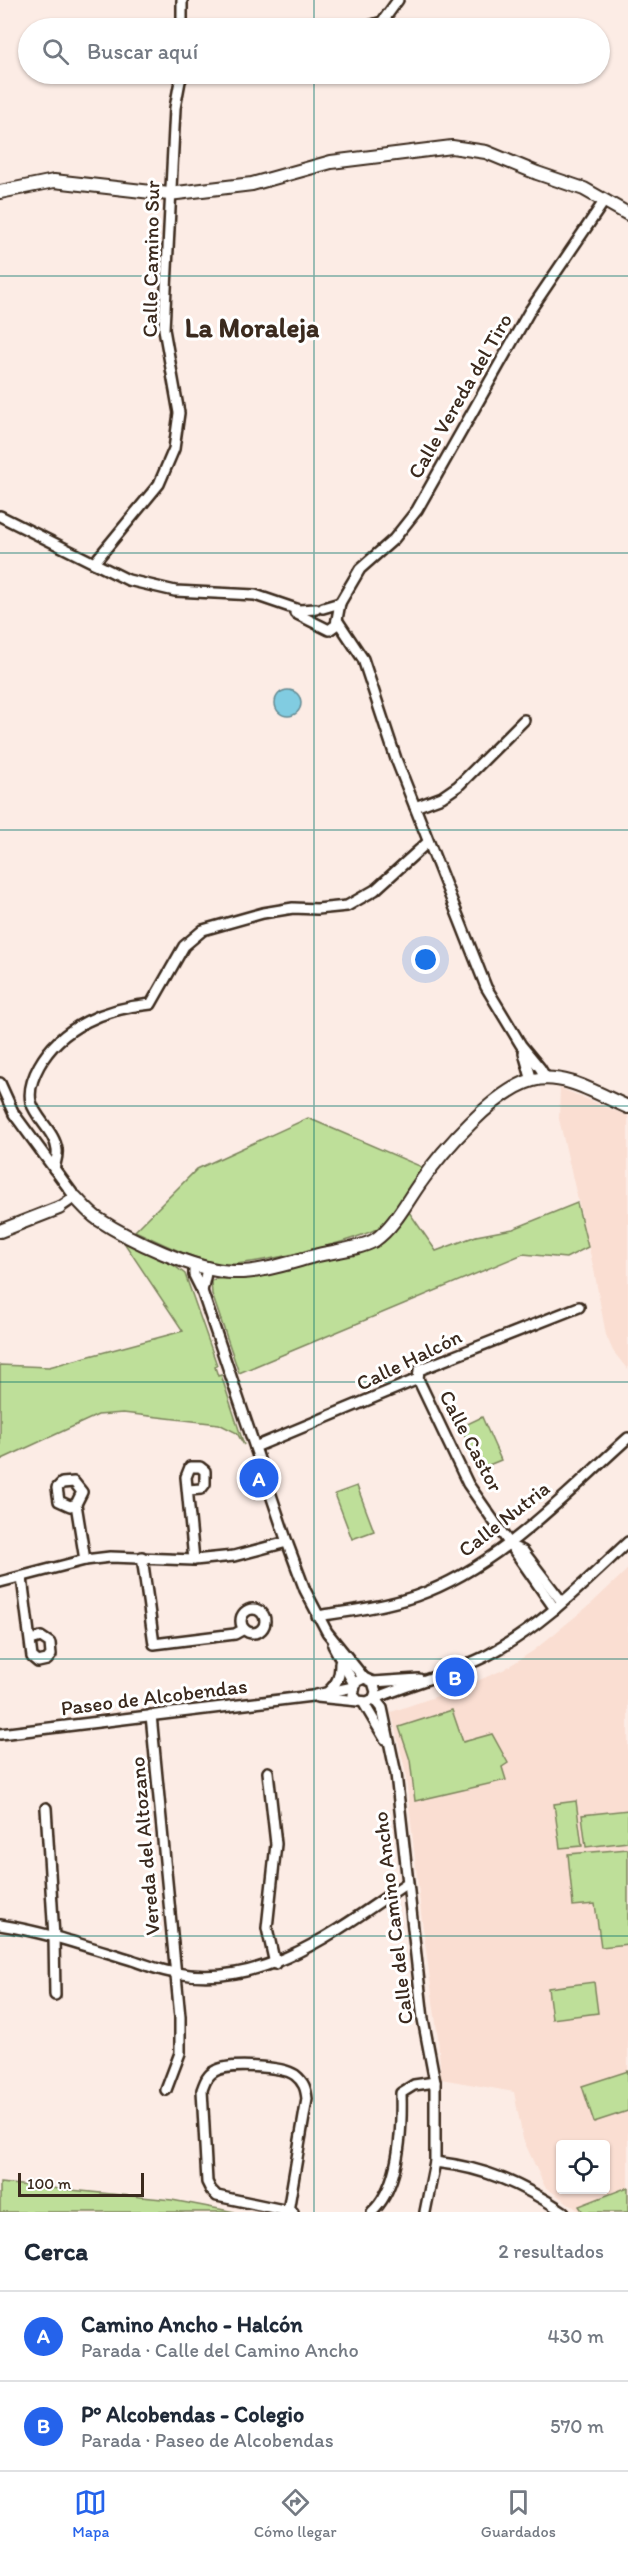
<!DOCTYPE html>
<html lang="es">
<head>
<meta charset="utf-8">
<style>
	body { margin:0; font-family:Itim,sans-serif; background:#f6f6f7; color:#1f2937 }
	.controls { position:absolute; right:18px; bottom:18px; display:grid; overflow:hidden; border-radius:6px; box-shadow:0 2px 4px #0004 }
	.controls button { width:54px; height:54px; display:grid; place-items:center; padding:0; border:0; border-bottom:2px solid #e0e1e3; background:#fff; color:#1f2937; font:30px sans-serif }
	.scale { position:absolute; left:18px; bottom:15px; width:126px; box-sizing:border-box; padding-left:6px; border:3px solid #3b2a1e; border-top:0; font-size:16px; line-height:21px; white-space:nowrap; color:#3b2a1e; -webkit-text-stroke:4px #fff; paint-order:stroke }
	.you { position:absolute; left:426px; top:960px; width:21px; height:21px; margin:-15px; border:4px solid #fff; border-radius:50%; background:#1a73e8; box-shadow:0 0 0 9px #1a73e833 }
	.badge { display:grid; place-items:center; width:39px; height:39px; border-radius:50%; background:#2563eb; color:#fff; font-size:20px; font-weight:700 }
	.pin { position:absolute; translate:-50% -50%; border:3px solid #fff; box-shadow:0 2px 6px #0006 }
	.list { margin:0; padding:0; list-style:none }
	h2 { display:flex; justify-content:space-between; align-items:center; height:78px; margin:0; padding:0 24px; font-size:26px }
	h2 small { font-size:20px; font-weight:400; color:#747a83 }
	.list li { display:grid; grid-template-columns:39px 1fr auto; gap:18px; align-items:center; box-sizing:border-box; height:90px; padding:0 24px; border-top:2px solid #e0e1e3 }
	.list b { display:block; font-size:22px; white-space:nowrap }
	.list p { margin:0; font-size:20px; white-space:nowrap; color:#747a83 }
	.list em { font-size:20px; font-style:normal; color:#747a83 }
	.icon { flex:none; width:33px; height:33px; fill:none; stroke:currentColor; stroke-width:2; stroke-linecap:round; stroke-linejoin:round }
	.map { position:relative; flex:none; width:628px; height:2212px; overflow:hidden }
	.search { position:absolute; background:#fff; box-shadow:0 2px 4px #0004; left:18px; right:18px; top:18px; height:66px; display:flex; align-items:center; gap:15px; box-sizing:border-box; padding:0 21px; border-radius:33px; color:#747a83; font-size:22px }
	.sheet { height:258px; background:#fff }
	nav { display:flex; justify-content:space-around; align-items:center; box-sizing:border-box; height:84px; border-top:2px solid #e0e1e3; background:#fff; font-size:16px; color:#747a83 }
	nav a { display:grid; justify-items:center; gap:3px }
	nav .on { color:#2563eb }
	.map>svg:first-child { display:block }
	.built { fill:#faded2; fill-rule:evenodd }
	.green { fill:#bedf99; stroke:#7c845c; stroke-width:1.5 }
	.water { fill:#81cce1; stroke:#658b93; stroke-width:1.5 }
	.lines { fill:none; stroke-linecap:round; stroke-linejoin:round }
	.street-casing { stroke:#3b2a1e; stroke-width:14 }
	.secondary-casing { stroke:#3b2a1e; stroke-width:16 }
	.street { stroke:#fff; stroke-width:9 }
	.secondary { stroke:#fff; stroke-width:12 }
	.grid { fill:none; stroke:#0f766e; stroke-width:1.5; stroke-opacity:0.55 }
	.labels { text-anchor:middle; stroke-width:6; stroke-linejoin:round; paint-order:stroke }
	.street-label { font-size:21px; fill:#3b2a1e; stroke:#fff }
	.district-label { font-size:27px; font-weight:bold; fill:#3b2a1e; stroke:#fff }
</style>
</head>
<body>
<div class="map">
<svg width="628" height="2212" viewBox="0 0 628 2212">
	<rect width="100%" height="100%" fill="#fcece5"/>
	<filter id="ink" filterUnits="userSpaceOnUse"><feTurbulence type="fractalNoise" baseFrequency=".0167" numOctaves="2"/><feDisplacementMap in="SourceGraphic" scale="12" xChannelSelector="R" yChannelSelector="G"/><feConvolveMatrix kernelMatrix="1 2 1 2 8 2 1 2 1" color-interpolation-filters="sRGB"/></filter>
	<g filter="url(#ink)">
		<g class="built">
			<polygon points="560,1088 628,1116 628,1370 613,1351 606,1335 594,1270 559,1119"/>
			<path d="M628,1569v643h-47l-36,-25 -22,-48 -9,-47 -73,-13 -3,-41 -16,-117 -17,-152 -14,-57 67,-23 45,-19 30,-19 59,-48zM560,2144h46v46h-46z"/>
		</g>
		<g class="green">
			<path d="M308,1118l114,49c-9,14 -26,47 -38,57 -20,17 -137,43 -163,40 -30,-5 -59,-21 -86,-33l62,-62z"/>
			<polygon points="577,1203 588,1247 566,1258 523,1254 239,1373 212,1294 211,1281 215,1279 244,1279 369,1249 394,1232 409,1212 436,1251 476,1236 513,1229"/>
			<polygon points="123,1241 164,1258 185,1274 217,1365 215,1367 218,1376 221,1375 244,1445 237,1433 219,1424 123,1413 98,1415 0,1460 0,1365 49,1367 183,1331"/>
			<polygon points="482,1417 501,1460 479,1469 461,1427"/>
			<polygon points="357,1486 374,1531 352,1539 335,1494"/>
			<polygon points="452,1710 463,1742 492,1734 508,1763 502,1767 506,1780 415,1801 410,1760 399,1727"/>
			<polygon points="576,1801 582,1846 560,1848 554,1804"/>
			<polygon points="628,1810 628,1842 586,1847 582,1815"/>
			<polygon points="628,1849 628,1944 601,1947 595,1904 573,1906 568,1854"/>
			<polygon points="594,1982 598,2013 552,2019 548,1988"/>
			<polygon points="628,2071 628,2111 594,2122 582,2086"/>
			<polygon points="0,2183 172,2200 235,2212 0,2212"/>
			<polygon points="628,2187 628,2212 583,2212 579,2206"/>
		</g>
		<circle class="water" cx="288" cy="703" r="13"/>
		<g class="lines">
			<g class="street-casing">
				<g id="street">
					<polyline points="182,28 182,0"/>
					<polyline points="363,28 382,22 398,0"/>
					<polyline points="0,516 128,580 175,591 255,595 299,610 316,609"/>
					<polyline points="94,563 159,484 174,449 179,413 164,329 175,108 180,81 184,74"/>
					<polyline points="340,603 360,569 394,539 417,510 529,312 605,200"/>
					<polyline points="295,613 329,630 336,625 340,603 323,608"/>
					<polyline points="337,620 363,659 396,759 486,987 521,1045 540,1068 546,1078"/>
					<polyline points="415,807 442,797 458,786 524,720"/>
					<polyline points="524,1053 532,1081"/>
					<polyline points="0,1083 14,1114 75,1197 59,1208"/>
					<path d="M54,1169c1,-6 4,-13 3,-19 -2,-18 -21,-31 -26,-48 -3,-13 2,-25 8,-36 22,-40 68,-58 112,-62l33,-58 19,-16 60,-17 30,-5 24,1 30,-3 28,-16 53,-48"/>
					<polyline points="194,1264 194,1275 202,1291 287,1542 305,1590 327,1632 364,1678"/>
					<polyline points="202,1291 207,1269"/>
					<polyline points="418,1379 468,1484 555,1609"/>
					<polyline points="255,1447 418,1379 419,1370 579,1307"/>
					<polyline points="188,1490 201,1489 205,1484 205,1471 200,1467 190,1467 186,1477 194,1560"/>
					<polyline points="76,1504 70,1506 59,1501 57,1488 62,1483 74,1482 82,1492 76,1504 85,1560"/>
					<polyline points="515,1548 523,1551 562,1602"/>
					<polyline points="142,1557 154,1644 235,1634 244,1629"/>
					<polyline points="22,1578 32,1657 38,1662 47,1660 51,1655 50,1643 41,1637 31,1640"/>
					<polyline points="0,1582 85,1560 110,1557 194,1560 234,1556 287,1542"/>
					<circle cx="253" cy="1621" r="12"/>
					<path d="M317,1616c33,-5 67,-9 99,-20 84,-30 147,-100 212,-158"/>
					<polyline points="333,1645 354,1684"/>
					<polyline points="373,1682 419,1679"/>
					<path d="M329,1691c9,-9 11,-15 11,-28"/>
					<polyline points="317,1697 358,1701"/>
					<polyline points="374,1698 382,1708 396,1774 423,2019 435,2082 435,2162 425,2212"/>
					<path d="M374,1698l2,-6 -3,-10 -9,-4 -8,4 -3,13 5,6 9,1c39,-18 82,-27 121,-47 53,-28 96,-72 140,-113"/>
					<polyline points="363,1702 385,1739"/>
					<polyline points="151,1715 180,2017 180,2053 166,2090"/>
					<polyline points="0,1734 312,1696 353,1687"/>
					<polyline points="268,1772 276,1844 267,1928 275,1964"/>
					<polyline points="46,1808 54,1937 55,1995"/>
					<path d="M0,1925c45,7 89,22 132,35 14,5 29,11 44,13 87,17 163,-44 231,-90"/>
					<path d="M435,2162c52,6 86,22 129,50"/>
					<path d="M288,2211l19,-112c-1,-10 -3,-17 -12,-24 -13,-9 -67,-12 -80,-4 -8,4 -10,11 -13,19l5,92 4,8 6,6 76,16"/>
					<path d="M372,2212c28,-26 30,-84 29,-119l13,-8 21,-3"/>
				</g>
			</g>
			<g class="secondary-casing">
				<g id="secondary">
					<polyline points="0,192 54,181 169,194 252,184 331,162 452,147 486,152 537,173 584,189 628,214"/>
					<path d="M75,1197c7,7 14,16 23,22 32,21 97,52 135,53 28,1 58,-10 85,-17 17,-4 42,-6 57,-15 19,-13 32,-39 45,-57 22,-32 75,-93 113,-103 32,-8 66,15 95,27"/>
					<polyline points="0,1231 59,1208"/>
				</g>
			</g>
			<use href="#street" class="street"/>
			<use href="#secondary" class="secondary"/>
		</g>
	</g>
	<path class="grid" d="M314,0v28M314,74v2138M0,276h628M0,553h628M0,830h628M0,1106h628M0,1382h628M0,1659h628M0,1936h628"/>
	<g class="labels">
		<g class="street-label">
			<text transform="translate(151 259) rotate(-89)" y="7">Calle Camino Sur</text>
			<text transform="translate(460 396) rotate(-60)" y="7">Calle Vereda del Tiro</text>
			<text transform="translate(409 1360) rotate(-26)" y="7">Calle Halcón</text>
			<text transform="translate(471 1441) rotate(62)" y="7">Calle Castor</text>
			<text transform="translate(504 1519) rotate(-38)" y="7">Calle Nutria</text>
			<text transform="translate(154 1697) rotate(-7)" y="7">Paseo de Alcobendas</text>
			<text transform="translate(145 1846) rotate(-95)" y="7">Vereda del Altozano</text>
			<text transform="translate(393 1918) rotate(-97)" y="7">Calle del Camino Ancho</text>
		</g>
		<g class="district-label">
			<text x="252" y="337">La Moraleja</text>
		</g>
	</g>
</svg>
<div class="controls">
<button><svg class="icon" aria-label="locate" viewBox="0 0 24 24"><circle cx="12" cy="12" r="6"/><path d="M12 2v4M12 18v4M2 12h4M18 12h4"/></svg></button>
</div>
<div class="scale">100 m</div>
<div class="you"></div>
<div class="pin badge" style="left:259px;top:1478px">A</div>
<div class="pin badge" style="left:455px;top:1677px">B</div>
<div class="search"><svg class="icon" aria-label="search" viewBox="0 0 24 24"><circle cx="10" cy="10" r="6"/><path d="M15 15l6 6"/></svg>Buscar aquí</div>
</div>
<section class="sheet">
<h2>Cerca<small>2 resultados</small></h2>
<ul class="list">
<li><span class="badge">A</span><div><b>Camino Ancho - Halcón</b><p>Parada · Calle del Camino Ancho</p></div><em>430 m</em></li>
<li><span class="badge">B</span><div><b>Pº Alcobendas - Colegio</b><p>Parada · Paseo de Alcobendas</p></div><em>570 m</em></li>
</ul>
</section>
<nav>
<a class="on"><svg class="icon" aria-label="map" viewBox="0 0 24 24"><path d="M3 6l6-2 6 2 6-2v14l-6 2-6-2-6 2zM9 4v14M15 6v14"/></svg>Mapa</a>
<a><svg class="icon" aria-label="directions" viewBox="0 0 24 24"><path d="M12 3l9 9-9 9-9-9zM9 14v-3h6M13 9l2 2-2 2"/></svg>Cómo llegar</a>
<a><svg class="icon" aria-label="saved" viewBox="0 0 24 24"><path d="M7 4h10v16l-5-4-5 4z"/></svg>Guardados</a>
</nav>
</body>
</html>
